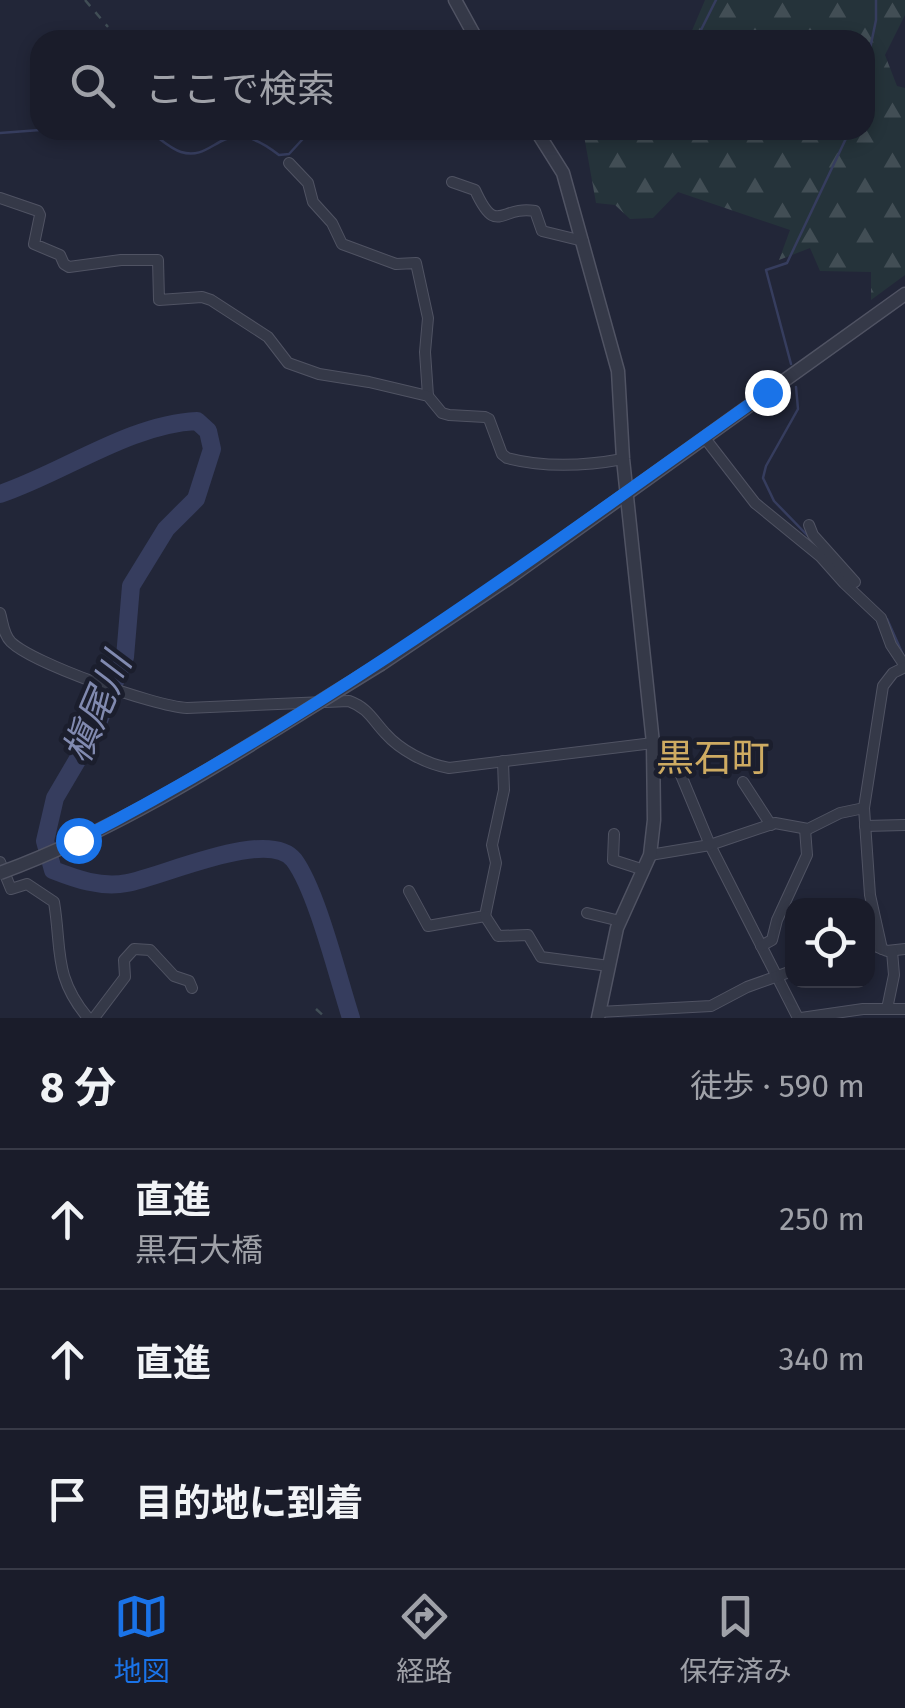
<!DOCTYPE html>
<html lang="ja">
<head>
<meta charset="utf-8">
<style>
	body { margin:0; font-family:"Fira Sans","Noto Sans JP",sans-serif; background:#232532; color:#f1f3f6 }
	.controls { position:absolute; right:30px; bottom:30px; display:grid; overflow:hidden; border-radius:20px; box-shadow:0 5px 15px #0003 }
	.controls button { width:90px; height:90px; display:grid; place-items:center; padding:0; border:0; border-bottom:2px solid #383a47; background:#1a1c2a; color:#f1f3f6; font:50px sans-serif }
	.stop { position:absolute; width:30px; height:30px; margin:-22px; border:8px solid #1a73e8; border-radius:50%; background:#fff }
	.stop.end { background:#1a73e8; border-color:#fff; box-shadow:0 2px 10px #0008 }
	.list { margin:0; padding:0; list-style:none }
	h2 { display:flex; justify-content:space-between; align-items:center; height:130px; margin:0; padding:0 40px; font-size:42px }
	h2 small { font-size:32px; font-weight:400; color:#9fa1a8 }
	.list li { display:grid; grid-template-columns:65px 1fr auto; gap:30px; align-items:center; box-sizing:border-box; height:140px; padding:0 40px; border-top:2px solid #383a47 }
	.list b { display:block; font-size:38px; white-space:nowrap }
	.list p { margin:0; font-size:32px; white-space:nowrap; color:#9fa1a8 }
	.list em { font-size:32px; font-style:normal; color:#9fa1a8 }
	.icon { flex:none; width:55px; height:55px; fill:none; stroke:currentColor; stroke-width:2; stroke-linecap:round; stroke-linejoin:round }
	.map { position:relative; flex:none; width:905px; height:1018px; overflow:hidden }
	.search { position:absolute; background:#1a1c2a; box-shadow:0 5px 15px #0003; left:30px; right:30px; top:30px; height:110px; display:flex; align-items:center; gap:25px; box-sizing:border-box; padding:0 35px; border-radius:30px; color:#9fa1a8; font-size:38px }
	.sheet { height:550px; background:#1a1c2a }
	nav { display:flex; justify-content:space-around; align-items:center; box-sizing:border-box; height:140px; border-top:2px solid #383a47; background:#1a1c2a; font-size:28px; color:#9fa1a8 }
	nav a { display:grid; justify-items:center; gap:5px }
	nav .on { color:#1a73e8 }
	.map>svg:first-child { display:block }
	.forest { fill:url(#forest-firs) }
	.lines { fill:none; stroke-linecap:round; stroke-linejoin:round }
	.stream { stroke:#363d5e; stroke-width:2.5 }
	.river { stroke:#363d5e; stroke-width:18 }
	.minor-casing { stroke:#505363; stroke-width:12 }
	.tertiary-casing { stroke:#505363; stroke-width:15 }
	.path { stroke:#414e56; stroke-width:2.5; stroke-dasharray:8 8; stroke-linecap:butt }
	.minor { stroke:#353948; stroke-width:10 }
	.tertiary { stroke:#353948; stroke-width:12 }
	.tertiary-bridge-casing { stroke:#505363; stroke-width:15; stroke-linecap:butt }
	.tertiary-bridge { stroke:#353948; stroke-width:12 }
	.route { stroke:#1a73e8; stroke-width:12 }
	.labels { text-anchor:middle; stroke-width:9; stroke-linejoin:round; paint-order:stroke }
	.water-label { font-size:38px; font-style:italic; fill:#818ab0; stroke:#1b1e2d }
	.neighbourhood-label { font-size:38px; fill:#ceab62; stroke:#1b1e2d }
</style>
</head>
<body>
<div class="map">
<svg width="905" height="1018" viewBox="0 0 905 1018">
	<defs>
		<pattern id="forest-firs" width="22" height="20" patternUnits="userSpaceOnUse" patternTransform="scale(2.5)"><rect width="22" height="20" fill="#25333a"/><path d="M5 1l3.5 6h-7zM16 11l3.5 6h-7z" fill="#424e55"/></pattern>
	</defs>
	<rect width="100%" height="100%" fill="#222638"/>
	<polygon class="forest" points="705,0 905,0 905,15 885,55 897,86 905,88 905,275 871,300 871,272 820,271 810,248 779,260 790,230 678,192 653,218 630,219 615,205 596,203 583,130 865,130 865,40 688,40"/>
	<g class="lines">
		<g class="stream">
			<polyline points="480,38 493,40"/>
			<polyline points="433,40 444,36 467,37"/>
			<polyline points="696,40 716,0"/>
			<polyline points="865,73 876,20 876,0"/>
			<polyline points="43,130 81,138 99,130"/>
			<path d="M147,130c10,6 23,19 34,22 36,11 41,-42 98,3l10,-1 22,-24"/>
			<polyline points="0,133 40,130"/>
			<polyline points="791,364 766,270 787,263 850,130"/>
			<polyline points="796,387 798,409 766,466 763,478 774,501 809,537"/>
			<polyline points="887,619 904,657"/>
		</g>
		<path class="river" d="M0,494c63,-21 130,-70 197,-73l11,10 4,18 -16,50 -30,30 -35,57 -6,71 -30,73 -40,68 -10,43 8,29c23,9 48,18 74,13 35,-6 142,-56 167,-23 23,31 44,118 57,158"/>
		<g class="minor-casing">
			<g id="minor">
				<polyline points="289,163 308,183 313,202 332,223 342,244 396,264 416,263 428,318 425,352 428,396"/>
				<path d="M452,182l23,8c22,48 25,15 60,21l7,20 41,10"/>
				<path d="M0,198l38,13 2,4 -6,29 26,11 4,9 5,3 52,-7h37l1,40 43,-3 9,3 57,37 20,26 31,11 50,8 59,14 14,17 7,2 36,2 4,2 13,35 5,4c38,10 78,8 116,1"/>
				<polyline points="704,437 755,503 820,556 844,583 881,618 891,645 905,666"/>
				<polyline points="809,525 813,535 855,582"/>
				<path d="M0,613c3,9 3,21 11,29 23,22 143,64 176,66l162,-7c19,7 23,18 36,32 15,17 41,31 64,35l204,-25 20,13 37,89 88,173"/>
				<polyline points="743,782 771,825"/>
				<polyline points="865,826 905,825"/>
				<polyline points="614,834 613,860 644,870"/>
				<polyline points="650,855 710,845 775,823 808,829 840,813 864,808"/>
				<path d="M0,862l11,27 16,-5 27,18c8,48 -1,74 34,116"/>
				<polyline points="409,891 428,926 485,916 496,863 492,845 504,790 503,761"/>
				<polyline points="587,913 620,921"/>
				<polyline points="485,916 498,936 528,935 541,957 609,966"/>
				<polyline points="761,946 772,940 777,920 807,855 805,829"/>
				<polyline points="868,948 875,946 887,951 905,949"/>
				<polyline points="882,949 870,895 864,808 883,686 893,673 905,667"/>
				<polyline points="887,1009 894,975 892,951"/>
				<polyline points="599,1012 711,1006 747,987 792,971"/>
				<polyline points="94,1018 125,977 124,960 134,949 150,950 174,976 189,981 192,988"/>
				<polyline points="801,1018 863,1009 905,1009"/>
			</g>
		</g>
		<g class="tertiary-casing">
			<g id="tertiary">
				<polyline points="455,0 477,40"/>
				<polyline points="536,130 563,173 618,371 623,459 653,743 654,820 650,855 617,928 598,1018"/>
				<polyline points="381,664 509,578 905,294"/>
			</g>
		</g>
		<g class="path">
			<polyline points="85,0 108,27"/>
			<polyline points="316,1009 326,1018"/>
		</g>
		<use href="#minor" class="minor"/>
		<use href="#tertiary" class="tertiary"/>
		<g class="tertiary-bridge-casing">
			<path id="tertiary-bridge" d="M0,873c136,-50 258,-134 381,-209"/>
		</g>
		<use href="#tertiary-bridge" class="tertiary-bridge"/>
	</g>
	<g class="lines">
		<path class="route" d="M78,840c247,-127 463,-288 689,-448"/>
	</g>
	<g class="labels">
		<g class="water-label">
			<text transform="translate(97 708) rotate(-67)" y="13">槇尾川</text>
		</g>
		<g class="neighbourhood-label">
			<text x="713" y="771">黒石町</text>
		</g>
	</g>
</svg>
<div class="controls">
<button><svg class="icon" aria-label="locate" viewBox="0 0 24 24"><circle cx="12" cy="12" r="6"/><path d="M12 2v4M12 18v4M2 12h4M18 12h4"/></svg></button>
</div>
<div class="stop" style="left:78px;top:840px"></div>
<div class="stop end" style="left:767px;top:392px"></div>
<div class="search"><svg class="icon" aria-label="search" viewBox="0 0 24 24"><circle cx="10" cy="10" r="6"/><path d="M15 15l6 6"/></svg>ここで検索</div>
</div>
<section class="sheet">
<h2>8 分<small>徒歩 · 590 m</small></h2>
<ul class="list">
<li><svg class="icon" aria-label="ahead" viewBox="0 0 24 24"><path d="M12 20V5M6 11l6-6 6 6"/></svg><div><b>直進</b><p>黒石大橋</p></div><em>250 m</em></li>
<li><svg class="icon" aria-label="ahead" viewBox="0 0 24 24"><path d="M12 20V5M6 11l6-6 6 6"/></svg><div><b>直進</b></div><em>340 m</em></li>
<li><svg class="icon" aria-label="arrive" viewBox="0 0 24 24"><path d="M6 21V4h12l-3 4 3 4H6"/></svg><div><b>目的地に到着</b></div></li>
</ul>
</section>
<nav>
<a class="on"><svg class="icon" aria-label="map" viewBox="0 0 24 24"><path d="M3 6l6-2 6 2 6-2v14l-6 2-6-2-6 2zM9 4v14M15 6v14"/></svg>地図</a>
<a><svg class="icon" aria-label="directions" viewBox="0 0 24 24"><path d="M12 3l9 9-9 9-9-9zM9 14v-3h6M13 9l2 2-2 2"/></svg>経路</a>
<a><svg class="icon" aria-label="saved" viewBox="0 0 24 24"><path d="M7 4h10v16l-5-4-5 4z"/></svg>保存済み</a>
</nav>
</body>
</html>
